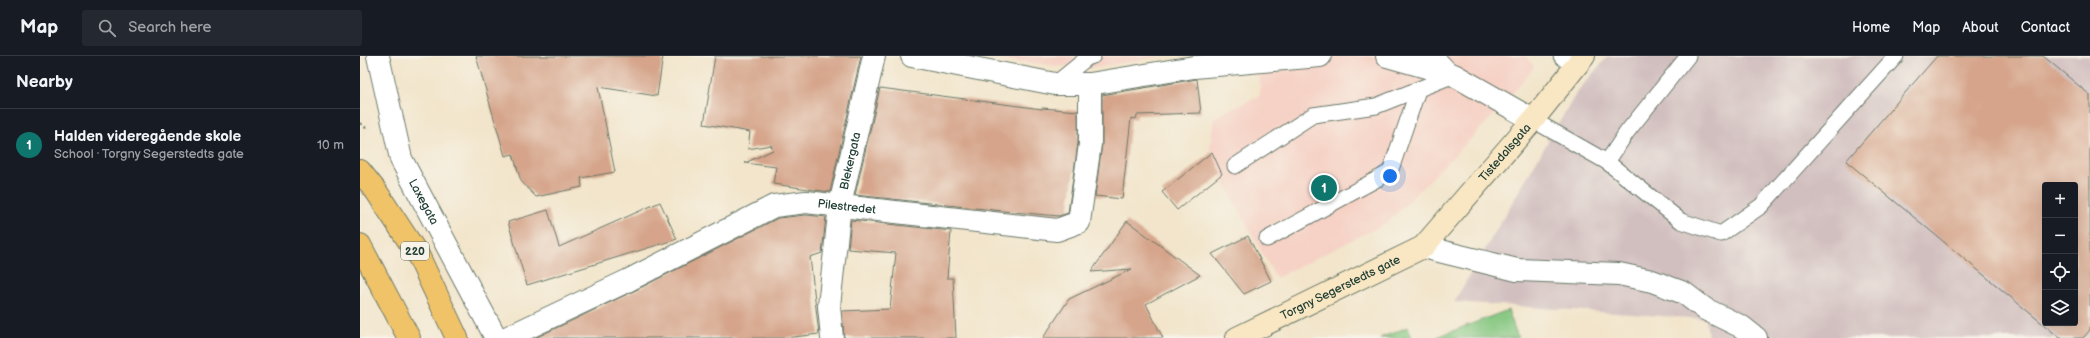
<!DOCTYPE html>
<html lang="en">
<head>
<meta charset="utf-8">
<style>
	body { margin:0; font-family:"Balsamiq Sans",sans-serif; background:#242831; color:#f1f3f6 }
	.controls { position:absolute; right:12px; bottom:12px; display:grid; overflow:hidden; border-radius:4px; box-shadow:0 4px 16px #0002 }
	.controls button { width:36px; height:36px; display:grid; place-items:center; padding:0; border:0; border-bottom:1px solid #363941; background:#171b24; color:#f1f3f6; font:20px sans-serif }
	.you { position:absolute; left:1030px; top:120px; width:14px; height:14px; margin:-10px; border:3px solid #fff; border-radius:50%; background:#1a73e8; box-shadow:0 0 0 6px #1a73e833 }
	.badge { display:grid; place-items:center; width:26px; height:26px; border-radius:50%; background:#0f766e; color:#fff; font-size:13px; font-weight:700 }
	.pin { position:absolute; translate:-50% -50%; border:2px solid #fff; box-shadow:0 1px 4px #0006 }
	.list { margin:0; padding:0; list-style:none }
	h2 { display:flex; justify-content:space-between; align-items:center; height:52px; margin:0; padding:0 16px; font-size:17px }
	h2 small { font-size:13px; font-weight:400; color:#9ea1a6 }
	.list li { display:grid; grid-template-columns:26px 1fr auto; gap:12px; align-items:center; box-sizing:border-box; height:72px; padding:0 16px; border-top:1px solid #363941 }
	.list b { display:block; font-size:15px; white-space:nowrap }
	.list p { margin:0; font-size:13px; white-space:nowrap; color:#9ea1a6 }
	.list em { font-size:13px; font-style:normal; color:#9ea1a6 }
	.icon { flex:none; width:22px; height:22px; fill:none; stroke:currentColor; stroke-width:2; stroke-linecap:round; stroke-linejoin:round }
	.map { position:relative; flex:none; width:1730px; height:282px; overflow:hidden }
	header { display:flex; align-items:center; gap:24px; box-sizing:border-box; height:56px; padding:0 20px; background:#171b24; border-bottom:1px solid #363941 }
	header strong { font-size:19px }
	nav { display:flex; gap:22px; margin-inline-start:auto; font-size:14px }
	.search { width:280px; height:36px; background:#242831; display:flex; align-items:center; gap:10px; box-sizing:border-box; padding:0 14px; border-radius:4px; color:#9ea1a6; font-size:15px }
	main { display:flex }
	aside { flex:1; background:#171b24 }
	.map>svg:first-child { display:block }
	.built { fill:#f6d1c5 }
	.industrial { fill:#d1bfbf; fill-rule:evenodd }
	.green { fill:#83c67f; stroke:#51825a }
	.building { fill:#d5a48a; fill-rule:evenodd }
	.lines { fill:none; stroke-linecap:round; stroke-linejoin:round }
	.lane-casing { stroke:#697869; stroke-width:17 }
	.street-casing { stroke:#697869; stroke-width:24 }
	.secondary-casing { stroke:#697869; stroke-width:24 }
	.primary-casing { stroke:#697869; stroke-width:24 }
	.path { stroke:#697869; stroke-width:2.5; stroke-dasharray:3 3; stroke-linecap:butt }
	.lane { stroke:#fff; stroke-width:15 }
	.street { stroke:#fff; stroke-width:22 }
	.secondary { stroke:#f9e7c3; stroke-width:22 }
	.primary { stroke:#f1c369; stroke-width:22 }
	.labels { text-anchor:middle; stroke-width:3; stroke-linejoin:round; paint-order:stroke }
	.shield { fill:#f7f3e8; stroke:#60746a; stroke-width:1 }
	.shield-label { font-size:11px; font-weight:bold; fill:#1f3d34 }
	.street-label { font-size:12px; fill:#1f3d34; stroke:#f7f3e8 }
</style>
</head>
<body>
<header>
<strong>Map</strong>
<div class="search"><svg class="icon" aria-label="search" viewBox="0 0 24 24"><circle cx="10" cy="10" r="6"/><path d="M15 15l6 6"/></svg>Search here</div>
<nav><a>Home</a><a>Map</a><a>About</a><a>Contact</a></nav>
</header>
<main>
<aside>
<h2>Nearby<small></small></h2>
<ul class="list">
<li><span class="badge">1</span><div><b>Halden videregående skole</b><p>School · Torgny Segerstedts gate</p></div><em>10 m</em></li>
</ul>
</aside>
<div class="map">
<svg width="1730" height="282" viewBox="0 0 1730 282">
	<rect width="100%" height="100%" fill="#f7f3e8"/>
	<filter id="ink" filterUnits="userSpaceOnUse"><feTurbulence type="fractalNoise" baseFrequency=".025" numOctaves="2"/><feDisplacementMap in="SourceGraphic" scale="8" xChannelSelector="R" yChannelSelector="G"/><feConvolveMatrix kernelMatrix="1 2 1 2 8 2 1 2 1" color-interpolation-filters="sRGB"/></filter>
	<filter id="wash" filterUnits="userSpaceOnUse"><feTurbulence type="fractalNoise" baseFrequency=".012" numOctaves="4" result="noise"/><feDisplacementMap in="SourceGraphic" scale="16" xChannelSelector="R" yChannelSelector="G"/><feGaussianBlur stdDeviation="0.9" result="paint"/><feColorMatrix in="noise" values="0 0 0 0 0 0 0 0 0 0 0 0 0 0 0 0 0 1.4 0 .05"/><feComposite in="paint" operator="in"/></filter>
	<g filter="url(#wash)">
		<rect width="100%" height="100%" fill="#f2e5cb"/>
		<g class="built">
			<polygon points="607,0 803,0 728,13"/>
			<polygon points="899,0 1166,0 1174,11 1136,57 1028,166 916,222 849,99 854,62 900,39"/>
		</g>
		<path class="industrial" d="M1248,0h482v282h-382l-2,-19 -252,-17 123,-210zM1685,129h30v138h-30z"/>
		<g class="green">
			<polygon points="1148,254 1158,282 1078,282 1077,281"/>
			<polygon points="1048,271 1052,282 1020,282"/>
		</g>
		<g id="blocks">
			<g class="building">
				<polygon points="116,0 303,0 297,40 238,31 255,116 221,122 222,131 176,141 161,125 153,98 145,100"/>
				<polygon points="355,0 501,0 470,136 413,128 416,111 385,107 413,94 411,89 388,93 390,76 344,68"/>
				<path d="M1577,0h106l47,39v235l-7,8h-23l-214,-177zM1685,129h30v138h-30z"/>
				<polygon points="837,23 841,57 777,59 776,63 771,62 762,143 735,140 742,88 742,39"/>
				<polygon points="520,32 682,53 682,52 718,55 718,87 708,157 699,160 643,155 495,139"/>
				<polygon points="852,96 862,118 817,154 802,136"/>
				<polygon points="300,146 317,183 167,229 148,166 188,154 199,191"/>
				<polygon points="446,159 466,161 462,197 450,201 459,278 425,282 175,282 274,235 418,162"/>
				<polygon points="491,164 591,175 587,222 593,222 596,282 484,282 482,255 530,253 536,197 488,193"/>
				<polygon points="767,165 840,219 786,248 803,282 683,282 709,243 772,213 731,216"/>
				<polygon points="888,180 911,225 884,238 852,198"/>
			</g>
		</g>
	</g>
	<g filter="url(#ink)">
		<use href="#blocks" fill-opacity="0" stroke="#697869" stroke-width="1"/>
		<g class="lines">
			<g class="lane-casing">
				<g id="lane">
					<polyline points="1201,0 1215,12"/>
					<polyline points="695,28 727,2 733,0"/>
					<polyline points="1173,64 1247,106 1321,165 1361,178 1401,150 1536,0"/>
					<polyline points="1247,106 1267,76 1328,0"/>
					<polyline points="875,110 953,59 1016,50 1094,19 1076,0"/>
					<polyline points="907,183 1030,116 1058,34"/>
				</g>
			</g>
			<g class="street-casing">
				<g id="street">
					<path id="s1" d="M18,0l23,103 95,179"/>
					<polyline points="552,0 695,28 730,28 834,11 960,0"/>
					<polyline points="1027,0 1094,19 1173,64"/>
					<polyline points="1063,191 1157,214 1259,218 1292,225 1324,237 1345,253 1382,271 1396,282"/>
					<path id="s2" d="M146,282l123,-58 145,-74 32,-4 251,28 22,-8 11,-78v-60"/>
					<path id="s3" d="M472,282l-3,-32 11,-101 34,-149"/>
				</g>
			</g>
			<g class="secondary-casing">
				<g id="secondary">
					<path id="s4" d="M877,282l186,-91 110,-127 51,-64"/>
				</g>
			</g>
			<g class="primary-casing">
				<g id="primary">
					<polyline points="0,115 16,135 58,199 97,282"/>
					<polyline points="0,189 49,282"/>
				</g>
			</g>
			<polyline class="path" points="0,67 6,72"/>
			<use href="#lane" class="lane"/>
			<use href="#street" class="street"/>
			<use href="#secondary" class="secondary"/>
			<use href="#primary" class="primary"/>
		</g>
	</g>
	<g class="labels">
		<rect class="shield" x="41" y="186" width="28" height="18" rx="3"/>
		<g class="shield-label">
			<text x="55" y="199">220</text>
		</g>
		<g class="street-label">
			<text dy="4" stroke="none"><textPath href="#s4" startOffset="332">Tistedalsgata</textPath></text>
			<text dy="4" stroke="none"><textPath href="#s3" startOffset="179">Blekergata</textPath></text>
			<text dy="4" stroke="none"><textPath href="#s1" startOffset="154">Laxegata</textPath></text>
			<text dy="4" stroke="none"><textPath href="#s2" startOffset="372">Pilestredet</textPath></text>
			<text dy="4" stroke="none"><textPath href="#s4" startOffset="115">Torgny Segerstedts gate</textPath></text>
		</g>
	</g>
</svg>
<div class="controls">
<button>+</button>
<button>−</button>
<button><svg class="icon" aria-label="locate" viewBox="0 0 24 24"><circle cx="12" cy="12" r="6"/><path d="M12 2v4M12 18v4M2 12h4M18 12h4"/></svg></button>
<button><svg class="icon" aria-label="layers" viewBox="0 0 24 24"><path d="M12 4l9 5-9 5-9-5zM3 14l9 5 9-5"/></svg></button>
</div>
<div class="you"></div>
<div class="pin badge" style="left:964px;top:132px">1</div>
</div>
</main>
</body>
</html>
